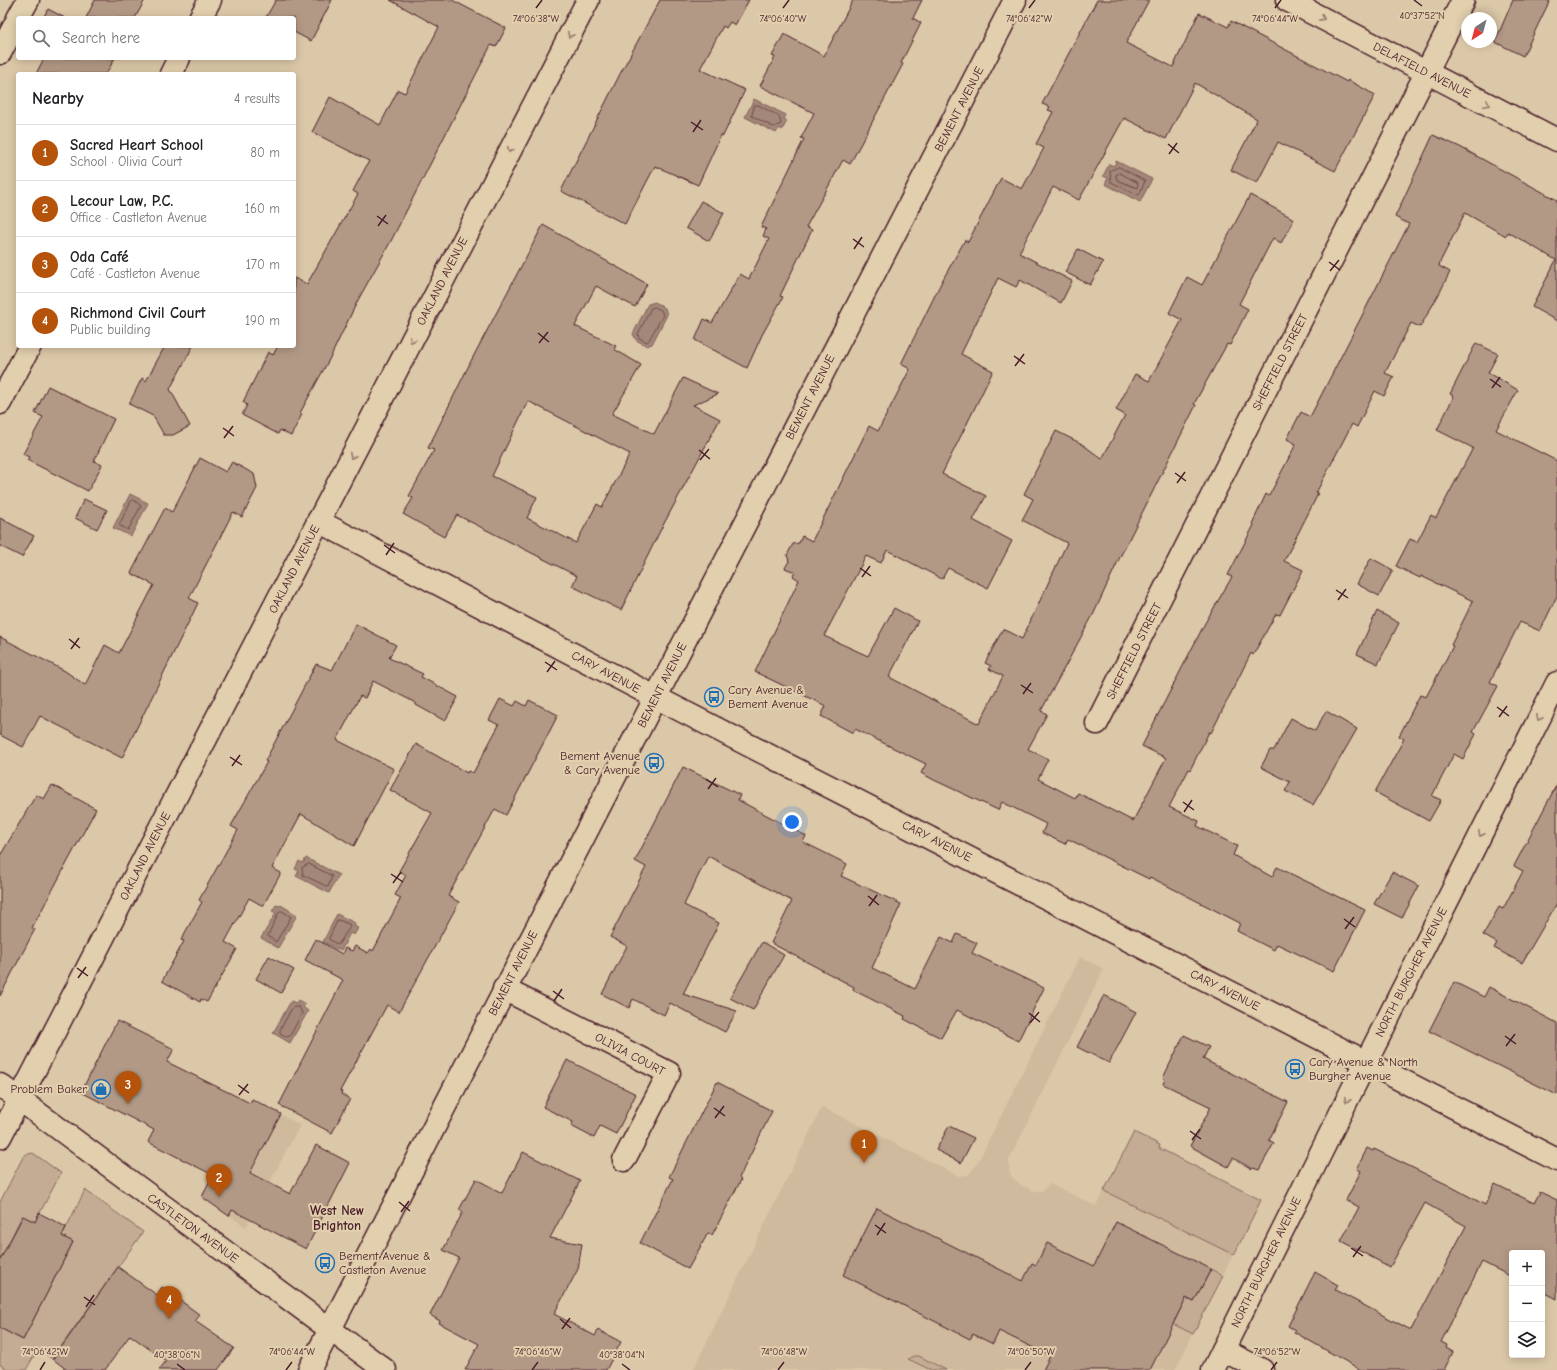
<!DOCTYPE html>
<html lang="en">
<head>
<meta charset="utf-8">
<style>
	body { margin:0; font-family:"Comic Neue",sans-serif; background:#f6f6f6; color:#202124 }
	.controls { position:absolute; right:12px; bottom:12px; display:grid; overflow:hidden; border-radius:4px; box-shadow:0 2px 10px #0003 }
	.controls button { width:36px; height:36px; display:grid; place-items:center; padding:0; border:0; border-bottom:1px solid #e0e0e0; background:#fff; color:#202124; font:20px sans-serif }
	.compass { position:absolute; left:1461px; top:12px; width:36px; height:36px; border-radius:50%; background:#fff; box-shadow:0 2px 10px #0003; rotate:216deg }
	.you { position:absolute; left:792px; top:822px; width:14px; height:14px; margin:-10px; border:3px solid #fff; border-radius:50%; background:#1a73e8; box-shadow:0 0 0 6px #1a73e833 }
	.badge { display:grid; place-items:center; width:26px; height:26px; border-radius:50%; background:#b45309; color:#fff; font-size:13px; font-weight:700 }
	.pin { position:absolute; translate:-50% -33px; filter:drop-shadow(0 1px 2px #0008) }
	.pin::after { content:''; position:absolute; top:21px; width:14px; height:12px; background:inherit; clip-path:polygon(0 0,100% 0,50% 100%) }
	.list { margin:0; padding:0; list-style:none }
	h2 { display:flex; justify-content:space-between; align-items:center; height:52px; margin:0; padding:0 16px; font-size:17px }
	h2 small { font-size:13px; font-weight:400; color:#757577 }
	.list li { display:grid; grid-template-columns:26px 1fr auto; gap:12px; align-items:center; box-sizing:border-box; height:56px; padding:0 16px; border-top:1px solid #e0e0e0 }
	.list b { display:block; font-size:15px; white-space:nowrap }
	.list p { margin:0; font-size:13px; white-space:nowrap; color:#757577 }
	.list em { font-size:13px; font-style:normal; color:#757577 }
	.icon { flex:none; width:22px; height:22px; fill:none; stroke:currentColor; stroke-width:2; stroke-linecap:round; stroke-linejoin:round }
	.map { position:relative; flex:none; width:1557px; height:1370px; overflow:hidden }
	.search { position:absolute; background:#fff; box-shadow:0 2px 10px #0003; left:16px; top:16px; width:280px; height:44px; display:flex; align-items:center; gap:10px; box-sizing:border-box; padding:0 14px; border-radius:4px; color:#757577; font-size:15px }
	.panel { position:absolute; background:#fff; box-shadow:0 2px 10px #0003; left:16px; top:72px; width:280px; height:276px; border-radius:4px }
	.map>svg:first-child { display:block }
	.built { fill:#cfba9e }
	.green { fill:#c3ac93; stroke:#86665f }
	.water { fill:#a38778; stroke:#7f5d59 }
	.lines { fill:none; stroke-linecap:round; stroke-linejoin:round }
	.shore { stroke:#6e494a; stroke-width:1 }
	.building { fill:#b29985; stroke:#4a1f2b; fill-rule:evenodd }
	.minor-casing { stroke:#4a1f2b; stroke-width:25 }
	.tertiary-casing { stroke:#4a1f2b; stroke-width:25 }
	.minor { stroke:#e1cfad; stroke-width:22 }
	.tertiary { stroke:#e1cfad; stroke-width:22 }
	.oneway { stroke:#96776c }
	.ticks { fill:none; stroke:#4a1f2b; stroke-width:1.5 }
	.labels { text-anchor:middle; stroke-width:4; stroke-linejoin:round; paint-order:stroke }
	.street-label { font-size:12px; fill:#4a1f2b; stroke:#e1cfad }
	.poi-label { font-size:12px; fill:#4a1f2b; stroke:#e1cfad; text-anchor:start }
	.neighbourhood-label { font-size:13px; font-weight:bold; fill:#4a1f2b; stroke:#e1cfad }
	.ticks-label { font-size:10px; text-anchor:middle; fill:#4a1f2b; stroke:#e1cfad; stroke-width:4; stroke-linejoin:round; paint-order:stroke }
</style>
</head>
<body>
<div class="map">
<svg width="1557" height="1370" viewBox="0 0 1557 1370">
	<rect width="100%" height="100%" fill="#dbc8a8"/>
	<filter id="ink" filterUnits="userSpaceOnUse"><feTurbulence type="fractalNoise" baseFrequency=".025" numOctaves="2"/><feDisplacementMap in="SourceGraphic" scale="8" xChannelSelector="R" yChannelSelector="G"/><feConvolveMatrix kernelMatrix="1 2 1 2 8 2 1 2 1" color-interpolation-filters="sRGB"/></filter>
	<g filter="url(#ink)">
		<g class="built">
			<polygon points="1080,957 1104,969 1009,1160 1009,1170 1012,1177 1021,1185 1034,1191 1042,1191 1050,1184 1096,1206 1134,1132 1160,1145 1159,1148 1261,1200 1175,1370 693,1370 822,1107 959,1176 968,1175 976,1166"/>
			<polygon points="252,1099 300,1125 246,1227 201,1195"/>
		</g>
		<g class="green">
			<polygon points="1134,1132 1160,1145 1159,1148 1261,1200 1234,1255 1104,1191"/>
			<polygon points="33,1153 61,1173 35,1222 22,1216 0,1260 0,1202 24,1155"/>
			<polygon points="85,1190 143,1232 52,1359 38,1349 26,1370 10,1370 0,1365 0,1328 23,1340 73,1242 62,1236"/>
			<polygon points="1211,1269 1223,1276 1193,1334 1173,1324 1186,1298 1194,1302"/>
			<polygon points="913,1356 919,1356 946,1370 931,1370 908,1359"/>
		</g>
		<g class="water">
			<polygon points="754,99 786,115 784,119 787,121 782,130 779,128 776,133 745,117"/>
			<polygon points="1116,161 1152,179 1140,202 1105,184 1108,178 1103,176 1109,164 1114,166"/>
			<polygon points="655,302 665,308 667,315 652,344 647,346 636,340 633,334 648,304"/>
			<polygon points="130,494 148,503 131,536 113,528"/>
			<polygon points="306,858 339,875 329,893 296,876 299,871 295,869 299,861 303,863"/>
			<polygon points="276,905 280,906 281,905 297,915 278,948 261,938 276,913 272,911"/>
			<polygon points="337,914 355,923 354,926 358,928 354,935 350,933 341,951 323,942"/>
			<polygon points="298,1000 305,1004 303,1007 308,1011 290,1043 273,1033 291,1001 296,1003"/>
		</g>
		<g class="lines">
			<g class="shore">
				<polygon points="755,105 758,105 779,116 781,124 773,127 752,116"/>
				<polygon points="1119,167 1145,181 1139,195 1111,182 1110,171"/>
				<polygon points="1120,173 1138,183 1137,188 1117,180 1116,175"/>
				<polygon points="655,307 661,310 663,315 649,340 647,342 639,338 638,334 651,308"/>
				<polygon points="134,500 141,506 128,530 119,525 131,501"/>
				<polygon points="309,864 332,876 328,887 303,875 302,868"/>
				<polygon points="280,911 282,911 291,917 276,942 268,936"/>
				<polygon points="338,920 349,924 350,927 338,945 329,939"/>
				<polygon points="299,1007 302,1013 290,1036 287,1037 280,1033 280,1030 292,1008"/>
			</g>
		</g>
		<g class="building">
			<polygon points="95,0 145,0 135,18 86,18"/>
			<polygon points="276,0 332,0 311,41 294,32 294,18 266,17"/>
			<polygon points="390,0 452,0 506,28 496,47 491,45 392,239 358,300 331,356 300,413 302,414 291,436 280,430 278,434 242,415 247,405 243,402 268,352 273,355 278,346 294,346 294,278 307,284 358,194 353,191 369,161 312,132 330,97 380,125 398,90 405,93 439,27"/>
			<polygon points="660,0 749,0 735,25 730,22 726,28 723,26 700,69 745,90 723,136 721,135 698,185 655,166 625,224 561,191 620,74"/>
			<polygon points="853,0 922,0 913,18 921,23 901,63 903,64 850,164 843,160 806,227 812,230 780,296 783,297 762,335 747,368 695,340 704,319 712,323 740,274 749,279 769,239 763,236 766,229 761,227 804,139 801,138 814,113 760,86 775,57 772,56 784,34 824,56"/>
			<polygon points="1097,0 1149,0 1126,43 1173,67 1199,13 1228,27 1231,21 1347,82 1348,80 1375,95 1335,171 1278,142 1257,183 1231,170 1257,119 1195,83 1166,139 1124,118 1079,200 1053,187 1019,253 1072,281 1061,303 1020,280 1016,287 998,278 961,354 993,371 942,474 986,496 973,520 1012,541 988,588 948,568 942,579 887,550 881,563 866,556 824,636 868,656 894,608 918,621 889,677 979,724 1003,676 989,669 991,666 985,663 1003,629 1022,639 1067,543 1022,520 1033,499 1024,494 1056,431 1082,444 1102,459 1125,415 1116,410 1135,374 1149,381 1182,320 1169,313 1187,277 1202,285 1250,195 1294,219 1281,243 1273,238 1239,304 1248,309 1230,345 1227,344 1194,404 1196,405 1119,559 1094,613 1041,711 1047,714 1028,749 1048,759 1038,779 1075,798 1078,793 1133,821 1166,758 1142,746 1205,623 1232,577 1228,575 1254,525 1252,524 1266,494 1269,496 1296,444 1287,439 1301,412 1310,417 1409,224 1395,217 1433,135 1460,147 1557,200 1557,321 1532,307 1556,260 1508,232 1506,236 1465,213 1440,262 1439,266 1450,272 1439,294 1420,327 1411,323 1385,373 1394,377 1384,396 1375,391 1357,427 1352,424 1316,493 1318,494 1284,561 1303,570 1280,615 1276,614 1253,655 1251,653 1211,733 1209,732 1190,770 1189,769 1169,807 1199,821 1197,826 1237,846 1233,855 1272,877 1277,867 1365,910 1334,971 1277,944 1274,950 1237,931 1240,923 1150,877 1149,879 1068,839 1065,844 1042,833 1046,824 1002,802 998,810 934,780 921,773 926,764 855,729 853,733 821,716 826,706 755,672 799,580 793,576 795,572 785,568 789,561 787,555 793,544 799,543 802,536 812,541 869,426 878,431 910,369 901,364 942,281 965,240 968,242 1001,178 1022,189 1044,148 1036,144 1053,112 1048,110 1050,107 1042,104"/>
			<polygon points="1513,0 1550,0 1523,56 1495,42"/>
			<polygon points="48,9 65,18 43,18"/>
			<polygon points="44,58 115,58 106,74 36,74"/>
			<polygon points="701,201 724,213 709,241 686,228"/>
			<path d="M543,225l104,59 -12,23 -39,-21 -21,40 41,20 -2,3 27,16 -29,49 42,20 29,-56 35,16 -25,11 27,14 -60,112 -39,79 -49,-24 5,-10 -120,-61 -13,22 -41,-23 10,-16 -4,-2 25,-46 -6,-2 44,-89zM528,401l102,53 -28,53 -5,-3 -21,39 -49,-25 10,-21 -45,-21z"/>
			<polygon points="1078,249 1103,262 1090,285 1065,272"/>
			<polygon points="1476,343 1498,354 1488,373 1518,390 1496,430 1557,461 1557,596 1540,631 1520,622 1490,682 1498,686 1473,732 1476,734 1463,759 1454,754 1432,796 1441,800 1429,821 1375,792 1404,739 1399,736 1420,695 1426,697 1453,646 1451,645 1473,601 1421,576 1420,578 1396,566 1410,539 1417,542 1431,515 1436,518 1473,448 1437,430 1454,396 1450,394"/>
			<polygon points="165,346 193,346 170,389 190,426 173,435 164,435 153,416 129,404 142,378 146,381"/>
			<polygon points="48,386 114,419 94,461 102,465 88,491 27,460 29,457 23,454 43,417 35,413"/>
			<polygon points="200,458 226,472 232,462 254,474 257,488 242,517 233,512 189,598 198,603 122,758 40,716 23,747 0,735 0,637 65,671 85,685 105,645 119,653 154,585 131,573 165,508 172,512"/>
			<polygon points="84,499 107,510 97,529 75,518"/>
			<polygon points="0,518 34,536 22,557 0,546"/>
			<polygon points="1371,558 1393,570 1379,596 1357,584"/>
			<polygon points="1377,611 1399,623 1378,664 1357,654"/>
			<polygon points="356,624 396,645 389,658 423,674 421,677 458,697 445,721 416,705 416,703 373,681 365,698 360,696 337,740 394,769 354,846 301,814 272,868 281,873 263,906 249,898 225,942 237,949 207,1002 201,999 200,1002 162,981 184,941 181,940 202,902 199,900 238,830 231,826 267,762 265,761 316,664 332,670"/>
			<polygon points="500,699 514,706 517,701 526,706 529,700 558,715 506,815 495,809 448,896 459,902 399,1012 387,1005 340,1091 342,1092 341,1094 350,1099 332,1133 279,1105 343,980 305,960 316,939 342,954 345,948 352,951 355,946 368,953 371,949 373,951 401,898 395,895 406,875 399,871 432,813 390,790 416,744 467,773 468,771 473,773 499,725 489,720"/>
			<polygon points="1326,711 1357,729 1313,805 1285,791 1290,782 1261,767 1270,750 1274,750 1291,718 1315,731"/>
			<polygon points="683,767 740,795 738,800 806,836 803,842 847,864 841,876 901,904 872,968 915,989 941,937 953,943 957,934 977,943 972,953 1044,988 1018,1041 957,1010 941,1038 904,1019 905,1016 853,990 854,987 771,943 792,901 708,856 684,905 719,923 683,994 737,1011 725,1032 670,1003 664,1015 633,999 629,1008 602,994 627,946 610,937 646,867 635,861"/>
			<polygon points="1557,784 1557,903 1522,963 1494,948 1497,943 1483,935 1499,907 1503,909 1523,871 1514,866"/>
			<polygon points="52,785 96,809 32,928 35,929 0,996 0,856 36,795 44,799"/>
			<polygon points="1392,872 1419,886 1402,918 1374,904"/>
			<polygon points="762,942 784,955 753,1010 730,998"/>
			<polygon points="269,956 294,970 281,993 256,979"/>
			<polygon points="1454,982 1484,997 1489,987 1557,1023 1557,1095 1429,1031"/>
			<polygon points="1104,995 1136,1012 1109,1063 1077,1047"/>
			<polygon points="117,1021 174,1049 167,1062 250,1103 252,1099 281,1114 250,1173 290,1194 316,1145 350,1163 306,1249 232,1210 229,1216 202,1197 213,1175 148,1142 154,1130 81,1092"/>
			<polygon points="1184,1035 1209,1047 1203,1059 1288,1102 1269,1140 1274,1143 1259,1170 1253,1168 1252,1169 1233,1158 1228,1167 1190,1146 1211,1107 1163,1084 1165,1079 1163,1078"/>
			<polygon points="567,1060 636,1094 616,1134 600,1126 594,1138 571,1126 573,1122 543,1107"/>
			<polygon points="717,1082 772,1111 739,1178 741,1180 712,1235 708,1233 688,1269 640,1243 673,1179 669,1177"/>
			<polygon points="949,1126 974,1138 961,1163 936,1150"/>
			<polygon points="1367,1148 1373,1151 1374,1149 1448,1185 1485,1205 1495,1184 1534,1203 1540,1192 1557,1200 1557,1299 1542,1291 1542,1253 1512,1253 1512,1277 1482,1262 1441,1342 1447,1345 1446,1348 1453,1352 1444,1370 1361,1370 1294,1332 1295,1330 1288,1326 1315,1272 1338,1285 1335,1290 1411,1330 1466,1226 1425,1203 1390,1267 1341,1241 1359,1207 1346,1200 1361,1171 1357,1169"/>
			<polygon points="523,1152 580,1181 550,1238 582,1244 578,1269 554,1314 595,1336 598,1330 621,1342 606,1370 465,1370 479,1344 439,1323 440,1321 430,1315 459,1258 443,1250 463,1212 459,1210 476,1179 502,1193"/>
			<polygon points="877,1208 1023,1281 1032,1263 1036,1265 1047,1243 1094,1266 1116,1222 1211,1269 1194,1302 1186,1298 1150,1370 1043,1370 1050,1356 999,1331 993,1344 973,1334 970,1339 843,1275"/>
			<polygon points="39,1213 66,1227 62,1236 73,1242 23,1340 0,1328 0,1260 23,1216 35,1222"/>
			<polygon points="118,1267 157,1295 162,1287 200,1315 195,1321 234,1348 218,1370 159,1370 166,1361 130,1335 105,1370 67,1370 53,1359"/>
		</g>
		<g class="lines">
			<g class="minor-casing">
				<g id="minor">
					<polyline points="1287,0 1557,140"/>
					<polyline points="18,18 28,0"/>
					<polyline points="200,18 210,0"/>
					<polyline points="0,53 18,19"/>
					<polyline points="171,74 179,58"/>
					<polyline points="0,403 30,346"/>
					<polyline points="318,521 655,697 1557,1160"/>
					<polyline points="1097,723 1463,0"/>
					<polyline points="504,989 669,1073 624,1160"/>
					<polyline points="0,1137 588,0"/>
					<polyline points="1223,1350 1262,1370"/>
					<polyline points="1213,1370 1352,1090 1557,683"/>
				</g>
			</g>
			<g class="tertiary-casing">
				<g id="tertiary">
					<polyline points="0,1085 385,1370"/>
					<polyline points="309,1370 1015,0"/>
				</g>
			</g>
			<use href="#minor" class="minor"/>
			<use href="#tertiary" class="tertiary"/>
		</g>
		<defs><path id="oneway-chevron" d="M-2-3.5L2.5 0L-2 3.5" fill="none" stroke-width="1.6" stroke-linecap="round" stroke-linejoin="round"/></defs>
		<g class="oneway">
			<use href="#oneway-chevron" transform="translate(1322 18) rotate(27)"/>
			<use href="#oneway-chevron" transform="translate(570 35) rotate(117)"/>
			<use href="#oneway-chevron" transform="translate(1487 104) rotate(27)"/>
			<use href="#oneway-chevron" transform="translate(510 150) rotate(117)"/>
			<use href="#oneway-chevron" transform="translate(412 340) rotate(117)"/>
			<use href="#oneway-chevron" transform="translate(352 456) rotate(117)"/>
			<use href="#oneway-chevron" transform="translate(1539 718) rotate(117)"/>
			<use href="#oneway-chevron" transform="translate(1481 834) rotate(117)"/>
			<use href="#oneway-chevron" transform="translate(1347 1100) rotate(116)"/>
		</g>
	</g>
	<path class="ticks" d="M1414,0l8,6M536,8l6,-8M783,8l6,-8M1029,8l6,-8M1275,8l6,-8M691,122l12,8M693,132l8,-12M1168,144l11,9M1169,154l8,-11M377,216l11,8M378,226l8,-11M853,239l11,8M854,249l8,-12M1329,262l11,8M1330,271l9,-11M538,333l11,9M539,343l9,-11M1014,356l11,8M1015,366l9,-12M1490,379l11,8M1492,388l8,-11M223,428l11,8M224,438l9,-12M699,450l11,9M700,460l9,-11M1175,473l11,8M1177,483l8,-11M384,545l11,8M386,555l8,-12M860,568l11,8M862,577l8,-11M1336,590l12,8M1338,600l8,-11M69,639l11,9M71,649l8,-11M545,662l12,8M547,672l8,-11M1021,685l12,8M1023,694l8,-11M1497,707l12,9M1499,717l8,-11M230,757l12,8M232,766l8,-11M706,779l12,8M708,789l8,-11M1183,802l11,8M1184,812l8,-12M391,874l12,8M393,883l8,-11M868,896l11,9M869,906l8,-11M1344,919l11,8M1345,929l9,-12M77,968l11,8M78,978l8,-11M553,991l11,8M554,1001l8,-12M1029,1013l11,9M1030,1023l9,-11M1505,1036l11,8M1506,1046l9,-12M238,1085l11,8M239,1095l9,-11M714,1108l11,8M715,1118l9,-12M1190,1131l11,8M1192,1140l8,-11M399,1202l11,9M401,1212l8,-11M875,1225l11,8M877,1235l8,-12M1351,1248l12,8M1353,1257l8,-11M84,1297l11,8M86,1307l8,-12M560,1319l11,9M562,1329l8,-11M177,1364l8,6M622,1364l8,6M40,1370l5,-8M286,1370l6,-8M532,1370l6,-8M778,1370l6,-8M1025,1370l6,-8M1271,1370l6,-8"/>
	<defs>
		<g id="bus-ring" transform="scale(1)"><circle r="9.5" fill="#e1cfad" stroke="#1f6fb2" stroke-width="1.5"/><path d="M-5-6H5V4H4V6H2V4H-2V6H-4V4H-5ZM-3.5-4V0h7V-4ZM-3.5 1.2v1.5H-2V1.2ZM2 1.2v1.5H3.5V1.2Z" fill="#1f6fb2"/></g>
		<g id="shop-ring" transform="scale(1)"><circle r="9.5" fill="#e1cfad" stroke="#1f6fb2" stroke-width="1.5"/><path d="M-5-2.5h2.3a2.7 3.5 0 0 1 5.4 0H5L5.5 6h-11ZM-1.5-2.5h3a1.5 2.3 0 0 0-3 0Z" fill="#1f6fb2"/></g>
	</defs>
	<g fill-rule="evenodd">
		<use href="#bus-ring" x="714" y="697"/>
		<use href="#bus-ring" x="654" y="763"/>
		<use href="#bus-ring" x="1295" y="1069"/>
		<use href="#shop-ring" x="101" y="1089"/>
		<use href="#bus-ring" x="325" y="1263"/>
	</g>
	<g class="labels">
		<g class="street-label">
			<text transform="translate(1422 70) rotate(27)" y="4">DELAFIELD AVENUE</text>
			<text transform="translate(959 109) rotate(-63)" y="4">BEMENT AVENUE</text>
			<text transform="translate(442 281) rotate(-63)" y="4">OAKLAND AVENUE</text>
			<text transform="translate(1280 362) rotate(-63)" y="4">SHEFFIELD STREET</text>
			<text transform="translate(810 397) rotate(-63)" y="4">BEMENT AVENUE</text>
			<text transform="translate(294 569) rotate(-63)" y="4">OAKLAND AVENUE</text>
			<text transform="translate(1134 651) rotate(-63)" y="4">SHEFFIELD STREET</text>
			<text transform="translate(606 672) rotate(28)" y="4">CARY AVENUE</text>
			<text transform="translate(662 685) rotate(-63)" y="4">BEMENT AVENUE</text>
			<text transform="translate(937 841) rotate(27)" y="4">CARY AVENUE</text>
			<text transform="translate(145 856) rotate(-63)" y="4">OAKLAND AVENUE</text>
			<text transform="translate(1411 972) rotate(-63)" y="4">NORTH BURGHER AVENUE</text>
			<text transform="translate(513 973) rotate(-63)" y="4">BEMENT AVENUE</text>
			<text transform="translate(1225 990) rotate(27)" y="4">CARY AVENUE</text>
			<text transform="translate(630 1054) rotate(28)" y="4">OLIVIA COURT</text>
			<text transform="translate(193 1228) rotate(36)" y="4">CASTLETON AVENUE</text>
			<text transform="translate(1266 1262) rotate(-64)" y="4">NORTH BURGHER AVENUE</text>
		</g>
		<g class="poi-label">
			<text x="728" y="694">Cary Avenue &amp;<tspan x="728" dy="14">Bement Avenue</tspan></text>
			<text x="640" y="760" text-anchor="end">Bement Avenue<tspan x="640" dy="14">&amp; Cary Avenue</tspan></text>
			<text x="1309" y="1066">Cary Avenue &amp; North<tspan x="1309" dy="14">Burgher Avenue</tspan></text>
			<text x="87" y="1093" text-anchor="end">Problem Baker</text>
			<text x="339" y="1260">Bement Avenue &amp;<tspan x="339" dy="14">Castleton Avenue</tspan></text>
		</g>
		<g class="neighbourhood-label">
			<text x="337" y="1215">West New<tspan x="337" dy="15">Brighton</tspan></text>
		</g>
	</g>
	<g class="ticks-label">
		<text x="1422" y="19">40°37'52"N</text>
		<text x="536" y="22">74°06'38"W</text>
		<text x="783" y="22">74°06'40"W</text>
		<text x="1029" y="22">74°06'42"W</text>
		<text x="1275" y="22">74°06'44"W</text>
		<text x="45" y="1355">74°06'42"W</text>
		<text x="292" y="1355">74°06'44"W</text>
		<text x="538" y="1355">74°06'46"W</text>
		<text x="784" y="1355">74°06'48"W</text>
		<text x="1031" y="1355">74°06'50"W</text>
		<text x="1277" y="1355">74°06'52"W</text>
		<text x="177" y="1358">40°38'06"N</text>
		<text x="622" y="1358">40°38'04"N</text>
	</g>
</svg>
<div class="controls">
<button>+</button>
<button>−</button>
<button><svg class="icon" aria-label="layers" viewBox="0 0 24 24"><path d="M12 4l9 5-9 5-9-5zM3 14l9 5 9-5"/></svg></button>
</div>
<svg class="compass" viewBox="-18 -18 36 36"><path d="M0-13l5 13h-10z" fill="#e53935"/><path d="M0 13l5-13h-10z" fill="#757577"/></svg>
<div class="you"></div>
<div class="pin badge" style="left:864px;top:1163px">1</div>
<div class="pin badge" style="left:219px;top:1197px">2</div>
<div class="pin badge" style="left:128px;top:1104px">3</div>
<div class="pin badge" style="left:169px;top:1319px">4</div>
<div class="search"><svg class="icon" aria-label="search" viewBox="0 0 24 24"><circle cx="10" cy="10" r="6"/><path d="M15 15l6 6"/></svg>Search here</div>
<section class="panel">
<h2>Nearby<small>4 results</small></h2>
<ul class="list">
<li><span class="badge">1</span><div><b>Sacred Heart School</b><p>School · Olivia Court</p></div><em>80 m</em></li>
<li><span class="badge">2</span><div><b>Lecour Law, P.C.</b><p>Office · Castleton Avenue</p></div><em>160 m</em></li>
<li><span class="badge">3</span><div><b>Oda Café</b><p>Café · Castleton Avenue</p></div><em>170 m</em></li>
<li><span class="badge">4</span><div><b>Richmond Civil Court</b><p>Public building</p></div><em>190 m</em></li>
</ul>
</section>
</div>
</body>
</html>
